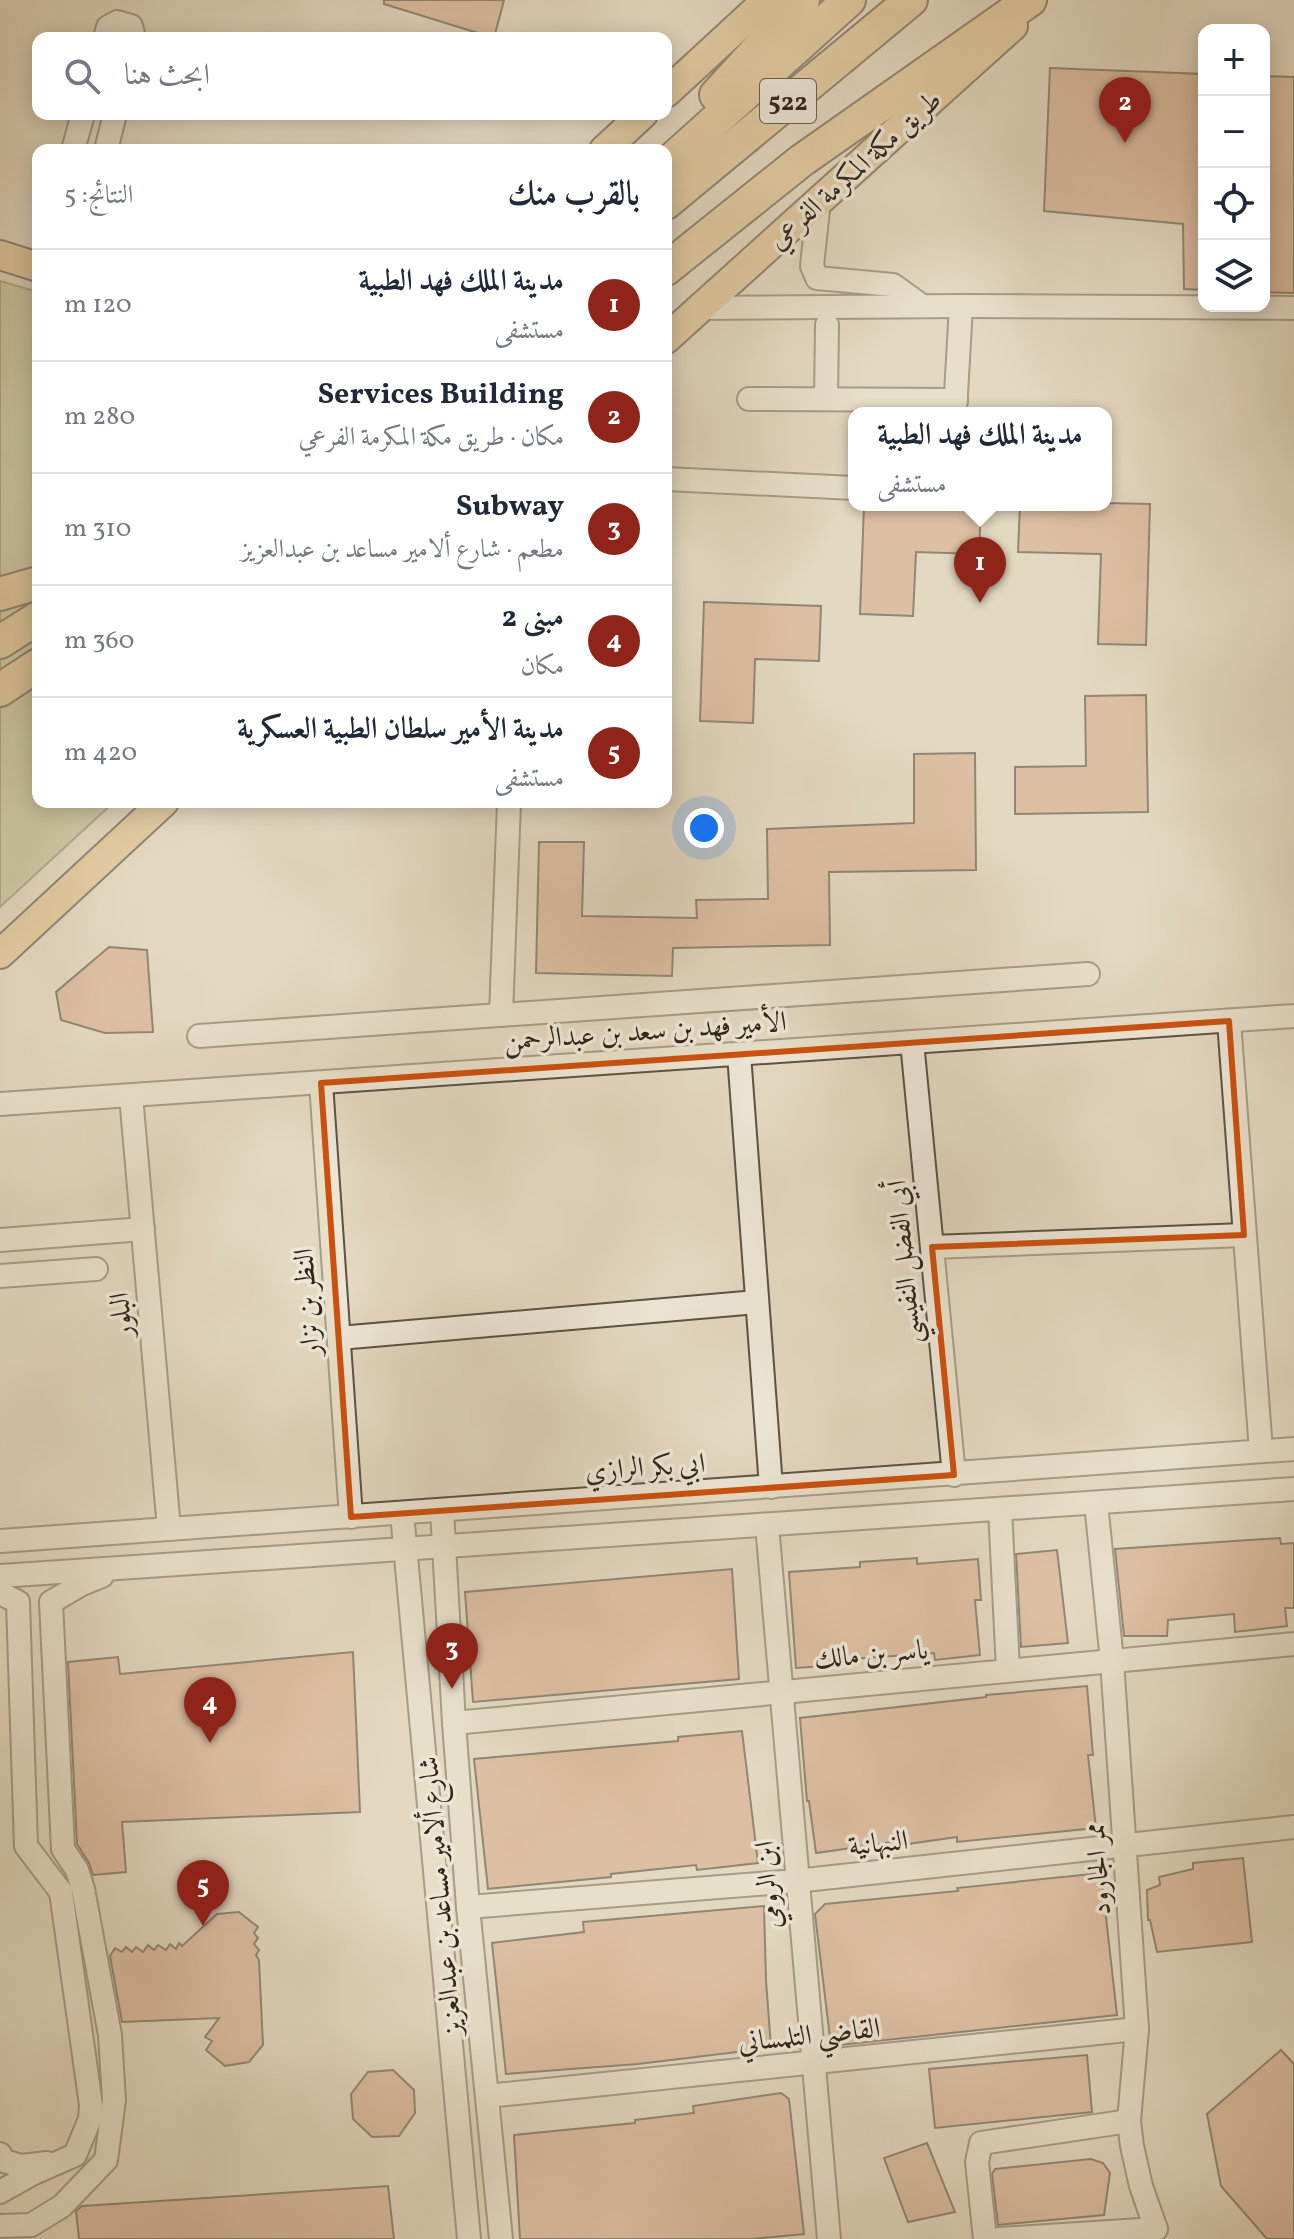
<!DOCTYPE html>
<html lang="ar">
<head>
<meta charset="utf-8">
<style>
	body { margin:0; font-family:Vollkorn,Amiri,serif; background:#f2f2f3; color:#1f2937; direction:rtl }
	.controls { position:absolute; right:24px; top:24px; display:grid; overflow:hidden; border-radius:16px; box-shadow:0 4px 20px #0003 }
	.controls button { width:72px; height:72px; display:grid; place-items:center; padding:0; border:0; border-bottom:2px solid #e0e1e3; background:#fff; color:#1f2937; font:40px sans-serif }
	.you { position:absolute; left:704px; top:828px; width:28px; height:28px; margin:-20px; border:6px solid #fff; border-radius:50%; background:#1a73e8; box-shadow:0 0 0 12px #1a73e833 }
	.badge { display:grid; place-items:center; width:52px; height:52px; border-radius:50%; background:#8f2418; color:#fff; font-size:26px; font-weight:700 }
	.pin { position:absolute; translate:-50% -66px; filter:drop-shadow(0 2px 4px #0008) }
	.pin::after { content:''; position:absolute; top:42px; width:28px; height:24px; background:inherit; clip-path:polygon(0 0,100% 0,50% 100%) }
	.popup { position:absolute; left:848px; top:407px; width:264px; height:104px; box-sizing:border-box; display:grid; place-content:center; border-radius:16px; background:#fff; filter:drop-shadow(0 2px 6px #0005); font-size:26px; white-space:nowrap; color:#747a83 }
	.popup b { font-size:30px; color:#1f2937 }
	.popup::after { content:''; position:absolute; left:50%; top:100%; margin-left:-16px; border:16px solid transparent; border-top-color:#fff }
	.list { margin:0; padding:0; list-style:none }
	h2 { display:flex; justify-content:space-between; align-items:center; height:104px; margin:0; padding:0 32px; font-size:34px }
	h2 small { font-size:26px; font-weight:400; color:#747a83 }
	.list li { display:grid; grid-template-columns:52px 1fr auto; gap:24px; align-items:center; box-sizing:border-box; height:112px; padding:0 32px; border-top:2px solid #e0e1e3 }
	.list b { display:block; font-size:30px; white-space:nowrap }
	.list p { margin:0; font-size:26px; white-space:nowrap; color:#747a83 }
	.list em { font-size:26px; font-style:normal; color:#747a83 }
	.icon { flex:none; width:44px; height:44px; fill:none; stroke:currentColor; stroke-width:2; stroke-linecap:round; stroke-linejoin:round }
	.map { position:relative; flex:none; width:1294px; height:2239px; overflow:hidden; direction:ltr }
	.search { position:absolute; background:#fff; box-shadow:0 4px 20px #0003; left:32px; top:32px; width:640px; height:88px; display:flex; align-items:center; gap:20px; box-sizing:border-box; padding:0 28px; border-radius:16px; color:#747a83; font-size:30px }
	.panel { position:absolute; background:#fff; box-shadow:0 4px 20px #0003; left:32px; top:144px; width:640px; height:664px; border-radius:16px; direction:rtl }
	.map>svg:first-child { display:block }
	.green { fill:#b9bd8e; stroke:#747154; stroke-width:2 }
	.building { fill:#d4a081; stroke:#30251a; stroke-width:2 }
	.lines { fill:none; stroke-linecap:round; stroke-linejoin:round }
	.minor-casing { stroke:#5d5244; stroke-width:26 }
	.major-casing { stroke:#30251a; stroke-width:32 }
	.highway-casing { stroke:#30251a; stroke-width:36 }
	.path { stroke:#30251a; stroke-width:3; stroke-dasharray:6 4; stroke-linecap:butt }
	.minor { stroke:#ede6d6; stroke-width:22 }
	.major { stroke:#e2bc80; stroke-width:28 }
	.highway { stroke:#e2bc80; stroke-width:32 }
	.marked { fill:none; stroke:#cc510e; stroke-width:6; stroke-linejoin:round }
	.labels { text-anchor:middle; stroke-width:7; stroke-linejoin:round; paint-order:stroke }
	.shield { fill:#ede6d6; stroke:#695f52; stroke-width:2 }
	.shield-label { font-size:26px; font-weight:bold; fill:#30251a }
	.street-label { font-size:28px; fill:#30251a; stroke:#ede6d6 }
</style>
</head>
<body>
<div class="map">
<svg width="1294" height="2239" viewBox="0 0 1294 2239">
	<rect width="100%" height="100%" fill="#e3d8c0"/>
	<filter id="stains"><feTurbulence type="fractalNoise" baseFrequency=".0025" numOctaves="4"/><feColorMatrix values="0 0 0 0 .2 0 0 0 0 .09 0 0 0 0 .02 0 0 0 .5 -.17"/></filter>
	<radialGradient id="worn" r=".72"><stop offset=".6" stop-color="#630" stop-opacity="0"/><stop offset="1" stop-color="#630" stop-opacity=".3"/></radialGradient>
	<polygon class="green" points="0,281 38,292 38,802 114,802 0,907"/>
	<g class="building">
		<polygon points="384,0 504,0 494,38 384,4"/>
		<polygon points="1050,68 1204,74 1204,290 1184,289 1183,224 1044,211"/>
		<polygon points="1264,76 1294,77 1294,293 1264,292"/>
		<polygon points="1106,503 1150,504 1146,645 1098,644 1101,554 1018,552 1020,505"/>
		<polygon points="864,505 981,505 979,554 916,552 913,616 860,614"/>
		<polygon points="704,602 821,606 819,661 755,659 753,723 700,721"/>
		<polygon points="1146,695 1148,812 1015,814 1015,767 1086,766 1085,696"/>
		<polygon points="975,753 976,870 829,872 830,945 673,948 672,976 536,973 539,842 584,842 582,916 697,918 696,900 768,899 767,829 914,823 914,754"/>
		<polygon points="109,947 147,950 153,1032 105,1033 61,1020 56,992"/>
		<polygon points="1280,1538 1281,1544 1294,1543 1294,1608 1285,1608 1287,1626 1235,1632 1234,1614 1168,1620 1167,1636 1124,1636 1115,1549"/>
		<polygon points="1057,1550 1068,1643 1021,1647 1016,1554"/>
		<polygon points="917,1558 917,1564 978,1559 981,1600 975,1600 980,1655 935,1660 934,1653 853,1659 853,1664 796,1668 789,1572 860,1567 860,1562"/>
		<polygon points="732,1569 739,1679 473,1702 465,1592"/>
		<polygon points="353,1652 360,1812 122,1822 126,1872 93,1875 89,1863 77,1844 68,1662 118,1657 120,1674"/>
		<polygon points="1087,1686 1093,1755 1088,1755 1096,1828 957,1842 957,1837 894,1846 894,1842 816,1853 809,1801 807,1801 800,1718 986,1697 986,1695"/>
		<polygon points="742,1731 758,1863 697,1870 696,1865 611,1874 611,1877 488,1889 474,1759 678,1741 678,1737"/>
		<polygon points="1243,1858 1252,1942 1157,1952 1150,1920 1148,1920 1147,1890 1160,1885 1159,1877 1193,1869 1193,1863"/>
		<polygon points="1101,1873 1117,2015 831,2046 815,1914 825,1904 958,1891 957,1888"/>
		<polygon points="764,1906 766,1980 771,2048 638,2064 506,2074 492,1943 584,1932 583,1922"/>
		<polygon points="239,1912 258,1927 254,1933 258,1938 254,1944 259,1950 256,1955 259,1960 263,2045 249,2062 225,2066 206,2050 212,2041 205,2037 219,2018 122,2022 110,1956 115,1948 122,1952 126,1947 132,1952 136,1947 143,1952 148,1945 154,1950 158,1945 166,1950 170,1944 176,1949 179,1943 182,1946 217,1914"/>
		<polygon points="1281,2050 1294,2064 1294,2239 1267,2239 1221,2186 1207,2114"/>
		<polygon points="1087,2055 1092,2112 935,2128 929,2069"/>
		<polygon points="393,2070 414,2090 415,2113 399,2136 372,2137 353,2119 351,2094 368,2072"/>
		<polygon points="781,2093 789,2099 804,2234 752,2239 520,2239 514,2135 635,2123 635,2120 694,2113 693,2106"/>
		<polygon points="927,2143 955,2212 908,2222 884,2158"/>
		<polygon points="1091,2159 1103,2163 1110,2173 1104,2215 998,2225 992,2174 995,2169"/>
		<polygon points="388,2186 394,2239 79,2239 76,2211 82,2206"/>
	</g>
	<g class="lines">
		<g class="minor-casing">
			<g id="minor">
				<polyline points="105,38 108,27 117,22 131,26 134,38"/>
				<polyline points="73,150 83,114"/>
				<polyline points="106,150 115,114"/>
				<polyline points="819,200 812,266 817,278 893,285 922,306"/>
				<polyline points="700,308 961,306 1294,308"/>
				<polyline points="749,399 956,400"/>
				<polyline points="826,399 827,325"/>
				<polyline points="955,412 961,306"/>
				<polyline points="666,479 854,488"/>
				<polyline points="501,1015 509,802"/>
				<polyline points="1229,1021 1261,1451"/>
				<polyline points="199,1036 1088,974"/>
				<polyline points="912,1042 954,1475"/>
				<polyline points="739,1054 771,1487"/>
				<polyline points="321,1083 351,1517"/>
				<polyline points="131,1096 169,1529"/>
				<polyline points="0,1104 1294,1016"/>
				<polyline points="0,1240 143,1229"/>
				<polyline points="932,1247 1244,1235"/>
				<polyline points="0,1276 96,1269"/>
				<polyline points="339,1338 757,1302"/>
				<polyline points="1096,1503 1112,1661 1137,2029 1129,2121 1132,2146 1141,2186 1156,2229"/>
				<polyline points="1000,1509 1008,1670"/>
				<polyline points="442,1510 454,1723 468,1907 501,2239"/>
				<polyline points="402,1513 469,2239"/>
				<polyline points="767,1525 829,2239"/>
				<polyline points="0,1541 1294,1449"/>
				<polyline points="0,1576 1294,1489"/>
				<polyline points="0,1593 18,1602 26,1846 61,1892 91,2105 90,2119 75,2155 34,2173 0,2192"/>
				<polyline points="454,1723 1294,1644"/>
				<polyline points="468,1907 796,1881 1294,1827"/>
				<polyline points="487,2096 1137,2029"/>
				<polyline points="0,2154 4,2161 21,2166 47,2163"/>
				<polyline points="0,2226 31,2225 62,2206 106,2160 114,2100 110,2035 83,1889 77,1870 63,1849 51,1602 82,1584 102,1576"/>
				<polyline points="985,2239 977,2162 981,2143 1129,2121"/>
				<polyline points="999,2239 1156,2229"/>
			</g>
		</g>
		<g class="major-casing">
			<g id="major">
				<polyline points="666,93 767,0"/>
				<polyline points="604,150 643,114"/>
				<polyline points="0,255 38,267"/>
				<polyline points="666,339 1013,26"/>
				<polyline points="0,954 164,802"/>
			</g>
		</g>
		<g class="highway-casing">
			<g id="highway">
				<polyline points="716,95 803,0"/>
				<polyline points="666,165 849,0"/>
				<polyline points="666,203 911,0"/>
				<polyline points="666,269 801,161 1030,0"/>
				<polyline points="0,594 38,583"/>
				<polyline points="0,642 38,618"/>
				<polyline points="0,690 38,665"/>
			</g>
		</g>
		<polyline class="path" points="612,38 616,35"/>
		<use href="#minor" class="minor"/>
		<use href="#major" class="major"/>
		<use href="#highway" class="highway"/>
	</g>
	<path d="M0 0H1294V2239H0ZM1229,1021l15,214 -312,12 22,228 -603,42 -30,-434z" fill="#e3d8c0" fill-opacity=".55" fill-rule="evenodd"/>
	<path class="marked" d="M1229,1021l15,214 -312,12 22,228 -603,42 -30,-434z"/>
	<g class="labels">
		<rect class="shield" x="760" y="79" width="56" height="44" rx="6"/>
		<g class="shield-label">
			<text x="788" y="110">522</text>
		</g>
		<g class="street-label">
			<text transform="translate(854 169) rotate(-42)" y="10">طريق مكة المكرمة الفرعي</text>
			<text transform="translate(645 1030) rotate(-4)" y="10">الأمير فهد بن سعد بن عبدالرحمن</text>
			<text transform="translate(903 1262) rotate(-95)" y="10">أبي الفضل النفيسي</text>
			<text transform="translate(306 1302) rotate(-94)" y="10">النظر بن نزار</text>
			<text transform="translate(120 1315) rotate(-95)" y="10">البلور</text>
			<text transform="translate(645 1466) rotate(-4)" y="10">ابي بكر الرازي</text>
			<text transform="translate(871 1653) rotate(-5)" y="10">ياسر بن مالك</text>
			<text transform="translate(878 1842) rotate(-6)" y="10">النبهانية</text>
			<text transform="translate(1097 1869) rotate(-94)" y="10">ممر الجارود</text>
			<text transform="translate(767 1885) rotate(-95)" y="10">ابن الرومي</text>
			<text transform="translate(439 1896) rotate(-95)" y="10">شارع ألامير مساعد بن عبدالعزيز</text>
			<text transform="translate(809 2034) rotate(-6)" y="10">القاضي التلمساني</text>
		</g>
	</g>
	<rect width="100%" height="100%" filter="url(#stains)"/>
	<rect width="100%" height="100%" fill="url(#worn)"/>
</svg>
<div class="controls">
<button>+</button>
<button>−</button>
<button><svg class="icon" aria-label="locate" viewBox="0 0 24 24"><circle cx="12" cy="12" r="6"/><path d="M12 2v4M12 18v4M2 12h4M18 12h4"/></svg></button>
<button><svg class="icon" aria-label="layers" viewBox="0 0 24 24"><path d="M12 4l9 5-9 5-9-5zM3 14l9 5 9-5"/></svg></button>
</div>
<div class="you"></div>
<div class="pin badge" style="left:980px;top:603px">1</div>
<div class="popup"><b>مدينة الملك فهد الطبية</b>مستشفى</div>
<div class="pin badge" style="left:1125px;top:143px">2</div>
<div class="pin badge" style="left:452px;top:1689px">3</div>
<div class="pin badge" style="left:210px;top:1743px">4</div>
<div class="pin badge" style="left:203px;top:1926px">5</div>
<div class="search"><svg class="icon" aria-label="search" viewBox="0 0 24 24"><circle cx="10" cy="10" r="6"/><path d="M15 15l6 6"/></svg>ابحث هنا</div>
<section class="panel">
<h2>بالقرب منك<small>النتائج: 5</small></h2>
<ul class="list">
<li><span class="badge">1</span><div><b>مدينة الملك فهد الطبية</b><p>مستشفى</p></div><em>120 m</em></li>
<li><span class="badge">2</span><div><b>Services Building</b><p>مكان · طريق مكة المكرمة الفرعي</p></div><em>280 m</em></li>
<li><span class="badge">3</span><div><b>Subway</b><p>مطعم · شارع ألامير مساعد بن عبدالعزيز</p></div><em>310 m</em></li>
<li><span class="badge">4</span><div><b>مبنى 2</b><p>مكان</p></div><em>360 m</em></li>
<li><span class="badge">5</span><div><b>مدينة الأمير سلطان الطبية العسكرية</b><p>مستشفى</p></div><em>420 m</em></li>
</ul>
</section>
</div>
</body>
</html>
